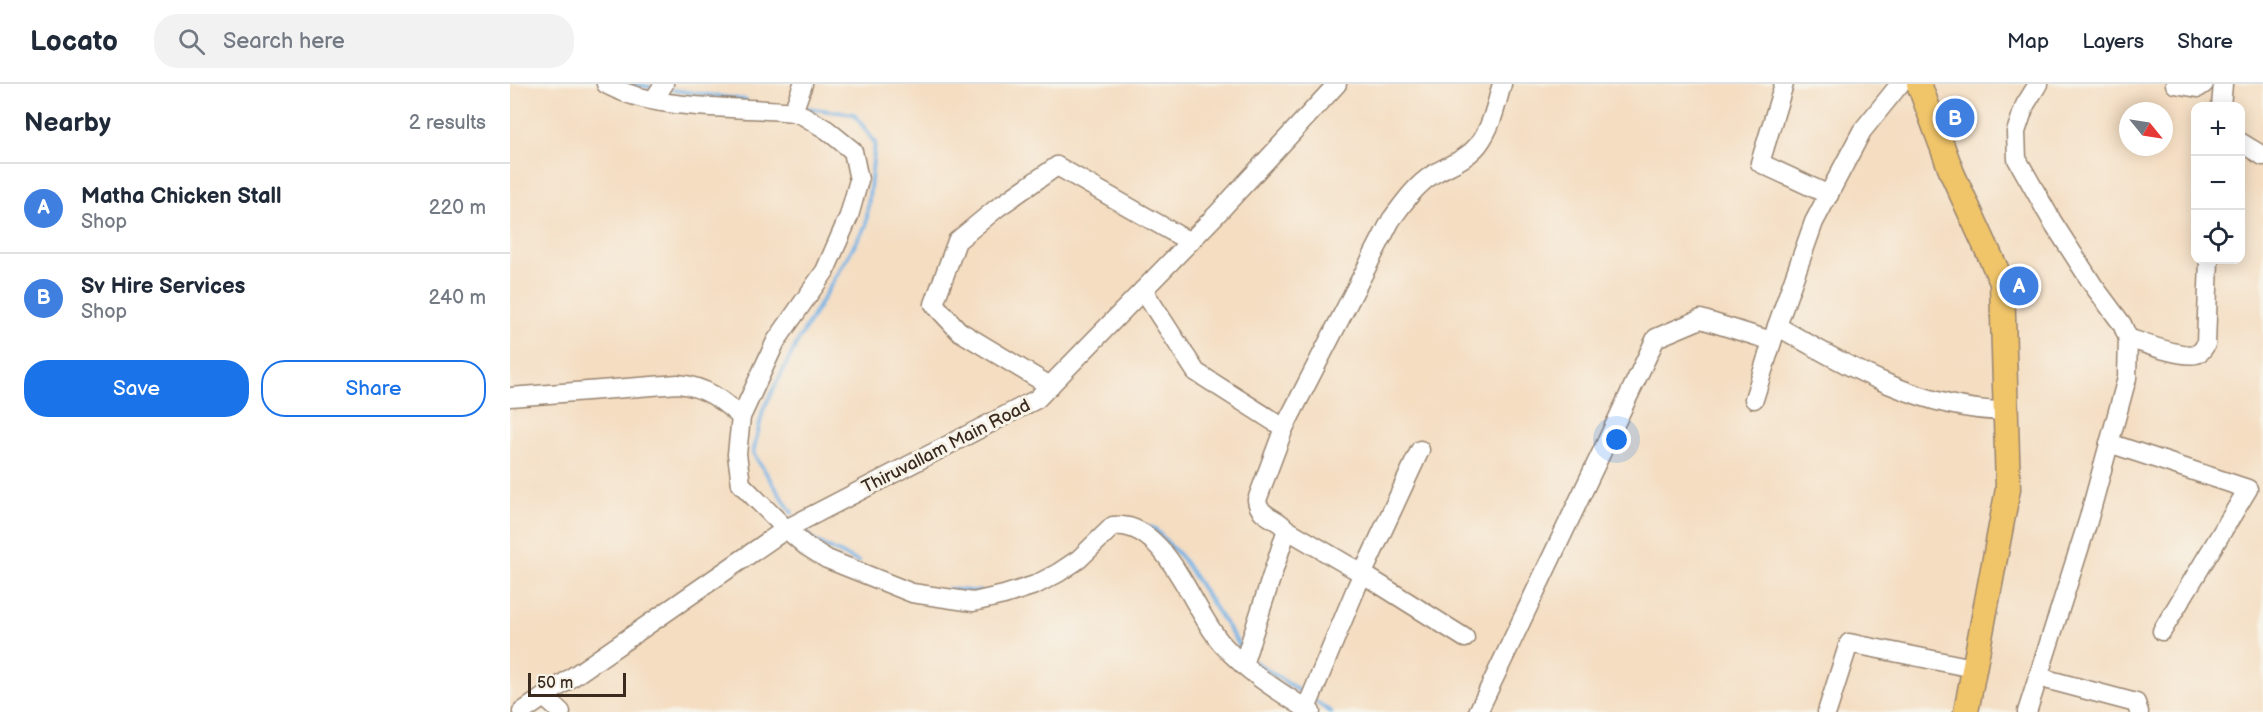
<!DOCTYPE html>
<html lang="en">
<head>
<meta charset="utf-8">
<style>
	body { margin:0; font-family:"Balsamiq Sans",sans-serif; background:#f2f2f3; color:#1f2937 }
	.controls { position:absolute; right:18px; top:18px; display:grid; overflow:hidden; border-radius:12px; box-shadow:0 3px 15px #0003 }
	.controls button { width:54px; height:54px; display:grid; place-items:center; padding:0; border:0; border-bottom:2px solid #e0e1e3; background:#fff; color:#1f2937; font:30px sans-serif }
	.compass { position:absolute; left:1609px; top:18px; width:54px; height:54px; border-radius:50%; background:#fff; box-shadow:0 3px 15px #0003; rotate:120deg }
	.scale { position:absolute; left:18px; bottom:15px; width:98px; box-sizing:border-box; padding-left:6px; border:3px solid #3b2a1e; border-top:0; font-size:16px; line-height:21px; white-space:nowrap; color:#3b2a1e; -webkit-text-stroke:4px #f7f3e8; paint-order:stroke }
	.you { position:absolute; left:1107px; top:356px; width:21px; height:21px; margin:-15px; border:4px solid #fff; border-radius:50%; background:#1a73e8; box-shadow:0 0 0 9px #1a73e833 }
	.badge { display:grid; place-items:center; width:39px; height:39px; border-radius:50%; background:#1a73e8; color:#fff; font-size:20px; font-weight:700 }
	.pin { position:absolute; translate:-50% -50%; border:3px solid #fff; box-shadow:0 2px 6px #0006 }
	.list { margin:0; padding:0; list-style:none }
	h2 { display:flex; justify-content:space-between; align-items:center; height:78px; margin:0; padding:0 24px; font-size:26px }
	h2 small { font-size:20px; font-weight:400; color:#747a83 }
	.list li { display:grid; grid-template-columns:39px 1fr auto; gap:18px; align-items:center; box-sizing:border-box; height:90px; padding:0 24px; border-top:2px solid #e0e1e3 }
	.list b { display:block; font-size:22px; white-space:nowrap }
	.list p { margin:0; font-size:20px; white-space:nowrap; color:#747a83 }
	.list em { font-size:20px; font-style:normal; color:#747a83 }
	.actions { display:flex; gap:12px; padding:18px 24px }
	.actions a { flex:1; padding:14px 0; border:2px solid #1a73e8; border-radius:24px; text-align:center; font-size:21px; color:#1a73e8 }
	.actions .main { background:#1a73e8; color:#fff }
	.icon { flex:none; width:33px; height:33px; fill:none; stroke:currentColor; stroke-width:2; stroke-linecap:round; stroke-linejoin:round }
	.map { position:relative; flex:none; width:1753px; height:628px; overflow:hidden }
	header { display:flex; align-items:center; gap:36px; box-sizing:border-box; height:84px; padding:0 30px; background:#fff; border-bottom:2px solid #e0e1e3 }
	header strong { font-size:28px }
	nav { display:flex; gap:33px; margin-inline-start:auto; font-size:21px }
	.search { width:420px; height:54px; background:#f2f2f3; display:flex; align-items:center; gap:15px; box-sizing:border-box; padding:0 21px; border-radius:24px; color:#747a83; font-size:22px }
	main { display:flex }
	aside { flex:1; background:#fff }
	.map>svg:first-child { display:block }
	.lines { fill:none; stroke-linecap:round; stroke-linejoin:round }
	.stream { stroke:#72b1e5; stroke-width:4 }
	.minor-casing { stroke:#988470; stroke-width:21 }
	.major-casing { stroke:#988470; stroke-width:27 }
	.minor { stroke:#fff; stroke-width:18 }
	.major { stroke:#f0c469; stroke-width:24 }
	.labels { text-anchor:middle; stroke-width:6; stroke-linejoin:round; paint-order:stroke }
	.street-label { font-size:18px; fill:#3b2a1e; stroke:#f7f3e8 }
</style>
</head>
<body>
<header>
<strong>Locato</strong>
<div class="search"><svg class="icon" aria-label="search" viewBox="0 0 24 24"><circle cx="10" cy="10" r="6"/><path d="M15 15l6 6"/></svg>Search here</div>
<nav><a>Map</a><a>Layers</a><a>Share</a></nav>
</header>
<main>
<aside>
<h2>Nearby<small>2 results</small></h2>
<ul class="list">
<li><span class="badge" style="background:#3f7fe0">A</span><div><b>Matha Chicken Stall</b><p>Shop</p></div><em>220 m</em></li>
<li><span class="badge" style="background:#3f7fe0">B</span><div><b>Sv Hire Services</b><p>Shop</p></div><em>240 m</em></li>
</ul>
<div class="actions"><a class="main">Save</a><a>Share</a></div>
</aside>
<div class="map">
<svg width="1753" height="628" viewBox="0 0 1753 628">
	<rect width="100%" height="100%" fill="#f7f3e8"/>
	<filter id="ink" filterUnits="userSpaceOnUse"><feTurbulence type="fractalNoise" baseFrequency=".0167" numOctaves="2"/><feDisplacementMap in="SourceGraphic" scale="12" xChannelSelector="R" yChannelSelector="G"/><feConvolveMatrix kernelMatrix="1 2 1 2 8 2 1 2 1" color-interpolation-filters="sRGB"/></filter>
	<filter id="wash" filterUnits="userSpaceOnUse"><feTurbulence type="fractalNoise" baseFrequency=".008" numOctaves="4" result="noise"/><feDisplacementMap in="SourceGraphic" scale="24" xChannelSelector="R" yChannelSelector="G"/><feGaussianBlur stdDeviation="1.35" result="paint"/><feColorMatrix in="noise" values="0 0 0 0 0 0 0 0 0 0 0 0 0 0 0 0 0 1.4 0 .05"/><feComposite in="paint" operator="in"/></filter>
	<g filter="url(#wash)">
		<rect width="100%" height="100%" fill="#f4ddc1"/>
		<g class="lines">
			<g class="stream">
				<polyline points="123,0 140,3"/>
				<polyline points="163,6 236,16"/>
				<polyline points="282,429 243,369 253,326 287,259 356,141 365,59 344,30 296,24"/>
				<polyline points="636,442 645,445 672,474 732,565"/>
				<polyline points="296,447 304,457 349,478"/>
				<polyline points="438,505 472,508"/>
				<polyline points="745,578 797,612"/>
				<polyline points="806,618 821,628"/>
			</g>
		</g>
	</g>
	<g filter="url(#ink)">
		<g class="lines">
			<g class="minor-casing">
				<g id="minor">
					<path d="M96,0c53,29 128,21 187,28l11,4 23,14 26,21 6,29 -10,36 -24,55 -49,70 -35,76 -4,37 4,30 45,45 20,17 21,13 85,34 61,9 31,-7 31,-10 23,-12 21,-14 34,-33c53,-7 80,87 110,119 25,28 57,47 88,67"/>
					<polyline points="1274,0 1250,79 1319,111"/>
					<polyline points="1665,0 1688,4 1694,0"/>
					<polyline points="144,15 154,0"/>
					<polyline points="1711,22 1713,0"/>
					<polyline points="283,28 293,0"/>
					<polyline points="1730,58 1753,72"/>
					<polyline points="633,206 686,288 774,344"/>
					<path d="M1267,242c70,40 145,84 228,85"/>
					<path d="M1618,254c15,5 54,20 68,16 5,-1 7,-5 10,-10l3,-84"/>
					<polyline points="540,302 449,247 424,220 447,157 487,124 547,82 680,158"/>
					<path d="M0,313l168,-13c28,3 43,15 63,33"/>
					<polyline points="1244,315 1267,242 1304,138 1352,47 1390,0"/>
					<polyline points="1599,359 1738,405 1652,547"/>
					<polyline points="776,445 853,490 955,554"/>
					<path d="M733,581l42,-130 1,-6c-9,-12 -27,-12 -29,-29l27,-72 107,-208c12,-16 24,-34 41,-45 16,-10 34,-15 46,-30 14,-18 18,-40 24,-61"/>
					<polyline points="1528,593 1626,619 1629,628"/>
					<polyline points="34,613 51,628"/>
					<polyline points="796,625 847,502 910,366"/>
					<polyline points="12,628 276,445 527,315 707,130 827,0"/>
					<polyline points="968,628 1146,254 1191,235 1262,257"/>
					<polyline points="1317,628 1339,559 1463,584"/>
					<polyline points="1517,628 1578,437 1617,294 1618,254 1612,240 1583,201 1542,137 1507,75 1506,48 1515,21 1528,0"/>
				</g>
			</g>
			<g class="major-casing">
				<polyline id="major" points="1409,0 1442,89 1492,198 1498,405 1456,628"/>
			</g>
			<use href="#minor" class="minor"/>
			<use href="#major" class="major"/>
		</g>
	</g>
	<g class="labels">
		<g class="street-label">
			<text transform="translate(436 362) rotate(-27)" y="6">Thiruvallam Main Road</text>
		</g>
	</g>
</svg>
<div class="controls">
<button>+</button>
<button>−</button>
<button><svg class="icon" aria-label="locate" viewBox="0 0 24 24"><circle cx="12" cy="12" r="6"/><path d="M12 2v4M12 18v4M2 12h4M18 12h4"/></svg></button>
</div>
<svg class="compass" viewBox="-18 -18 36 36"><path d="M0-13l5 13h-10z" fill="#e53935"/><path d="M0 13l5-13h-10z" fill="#747a83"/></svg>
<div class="scale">50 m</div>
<div class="you"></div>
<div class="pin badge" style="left:1509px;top:202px;background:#3f7fe0">A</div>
<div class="pin badge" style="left:1445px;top:34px;background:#3f7fe0">B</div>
</div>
</main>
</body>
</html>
